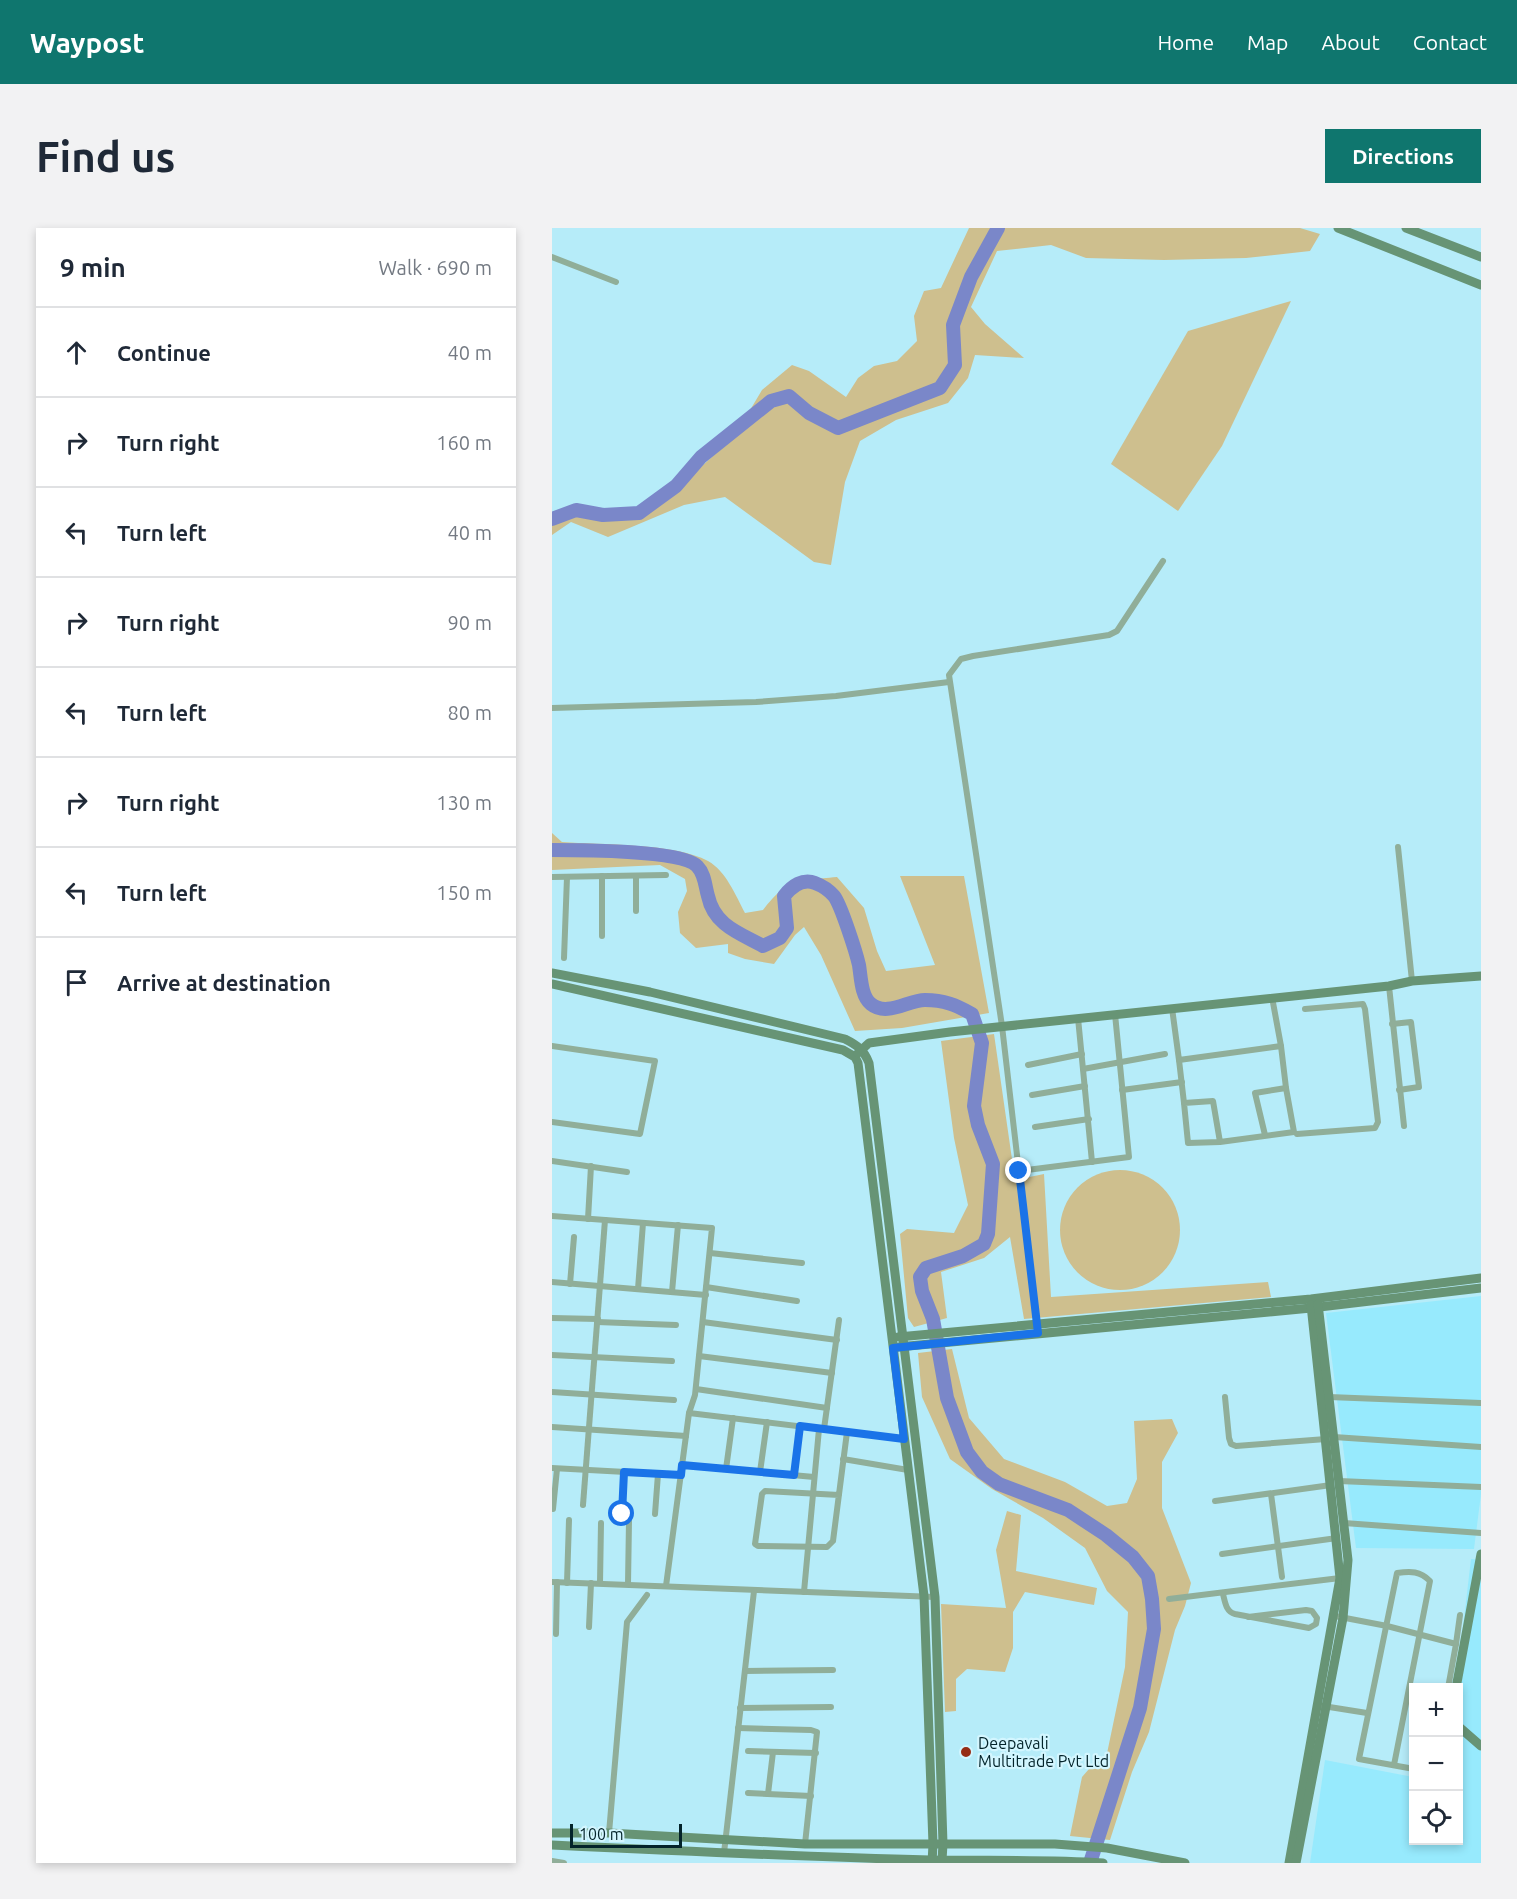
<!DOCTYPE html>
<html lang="en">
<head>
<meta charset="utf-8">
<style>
	body { margin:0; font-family:Ubuntu,sans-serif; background:#f2f2f3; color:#1f2937 }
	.controls { position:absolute; right:18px; bottom:18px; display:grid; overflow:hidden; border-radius:0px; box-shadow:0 3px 9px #0003 }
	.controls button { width:54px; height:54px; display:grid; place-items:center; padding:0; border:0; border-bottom:2px solid #e0e1e3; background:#fff; color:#1f2937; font:30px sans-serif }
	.scale { position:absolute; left:18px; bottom:15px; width:112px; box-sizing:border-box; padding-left:6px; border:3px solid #03232a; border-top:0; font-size:16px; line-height:21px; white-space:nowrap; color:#03232a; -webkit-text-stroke:4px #d3f6ff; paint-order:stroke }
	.stop { position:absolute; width:18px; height:18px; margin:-14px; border:4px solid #1a73e8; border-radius:50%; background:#fff }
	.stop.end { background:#1a73e8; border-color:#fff; box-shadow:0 2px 6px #0008 }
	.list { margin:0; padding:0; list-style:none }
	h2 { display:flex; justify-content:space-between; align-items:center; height:78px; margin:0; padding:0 24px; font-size:26px }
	h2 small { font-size:20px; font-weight:400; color:#747a83 }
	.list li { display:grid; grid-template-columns:39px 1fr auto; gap:18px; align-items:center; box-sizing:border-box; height:90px; padding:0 24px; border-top:2px solid #e0e1e3 }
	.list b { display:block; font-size:22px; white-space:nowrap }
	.list em { font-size:20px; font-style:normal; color:#747a83 }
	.icon { flex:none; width:33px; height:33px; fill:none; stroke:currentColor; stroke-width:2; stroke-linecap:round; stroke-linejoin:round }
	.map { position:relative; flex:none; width:929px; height:1635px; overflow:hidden; border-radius:0px }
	header { display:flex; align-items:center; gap:36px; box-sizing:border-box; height:84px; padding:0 30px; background:#0f766e; color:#fff }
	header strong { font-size:28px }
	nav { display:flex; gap:33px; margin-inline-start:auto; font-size:21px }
	.intro { display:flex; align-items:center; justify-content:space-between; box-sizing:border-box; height:144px; padding:0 36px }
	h1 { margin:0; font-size:42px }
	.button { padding:15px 27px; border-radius:0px; background:#0f766e; color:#fff; font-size:21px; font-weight:700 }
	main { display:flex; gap:36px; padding:0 36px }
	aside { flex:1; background:#fff; border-radius:0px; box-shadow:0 3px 9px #0003 }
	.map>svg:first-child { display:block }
	.built { fill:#97eafd }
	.green { fill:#cebf8e }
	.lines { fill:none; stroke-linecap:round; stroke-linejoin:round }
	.river { stroke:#7a87c9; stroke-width:14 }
	.street { stroke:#90ae99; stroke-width:6 }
	.secondary { stroke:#679475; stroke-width:9 }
	.route { stroke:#1a73e8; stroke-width:8 }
	.poi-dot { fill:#952c14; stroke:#d3f6ff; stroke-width:2 }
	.labels { text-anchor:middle; stroke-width:4.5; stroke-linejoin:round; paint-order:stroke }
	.poi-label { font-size:16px; fill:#03232a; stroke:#d3f6ff; text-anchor:start }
</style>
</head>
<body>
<header>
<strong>Waypost</strong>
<nav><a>Home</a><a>Map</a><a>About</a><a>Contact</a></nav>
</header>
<div class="intro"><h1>Find us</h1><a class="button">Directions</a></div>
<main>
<aside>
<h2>9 min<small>Walk · 690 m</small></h2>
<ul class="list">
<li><svg class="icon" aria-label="ahead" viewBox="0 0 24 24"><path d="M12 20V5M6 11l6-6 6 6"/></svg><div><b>Continue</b></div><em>40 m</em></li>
<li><svg class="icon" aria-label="right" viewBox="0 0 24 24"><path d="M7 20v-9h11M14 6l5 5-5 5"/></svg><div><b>Turn right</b></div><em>160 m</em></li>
<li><svg class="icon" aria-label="left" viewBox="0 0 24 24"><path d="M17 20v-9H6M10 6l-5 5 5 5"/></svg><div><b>Turn left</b></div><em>40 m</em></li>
<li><svg class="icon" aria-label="right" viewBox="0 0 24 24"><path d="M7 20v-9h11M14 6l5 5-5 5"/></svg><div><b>Turn right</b></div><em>90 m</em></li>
<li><svg class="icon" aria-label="left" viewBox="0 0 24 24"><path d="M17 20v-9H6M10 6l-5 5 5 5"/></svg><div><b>Turn left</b></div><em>80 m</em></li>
<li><svg class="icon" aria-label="right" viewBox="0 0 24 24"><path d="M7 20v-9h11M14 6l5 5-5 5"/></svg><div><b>Turn right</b></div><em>130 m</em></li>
<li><svg class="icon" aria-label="left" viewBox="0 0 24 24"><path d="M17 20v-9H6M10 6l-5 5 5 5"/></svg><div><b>Turn left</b></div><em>150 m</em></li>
<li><svg class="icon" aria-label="arrive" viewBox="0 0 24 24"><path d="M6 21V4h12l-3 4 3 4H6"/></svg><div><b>Arrive at destination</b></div></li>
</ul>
</aside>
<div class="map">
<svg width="929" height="1635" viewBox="0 0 929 1635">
	<rect width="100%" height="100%" fill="#b6ecf9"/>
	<g class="built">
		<polygon points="929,1068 929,1266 922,1321 804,1320 774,1085"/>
		<polygon points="919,1331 929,1332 929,1635 758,1635 773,1532 861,1549 862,1612 906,1612 906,1460 904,1459"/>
	</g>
	<g class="green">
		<polygon points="417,0 748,0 768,6 758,23 694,30 612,32 534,30 499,17 445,23 419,79 433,96 472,130 423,127 416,150 396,175 344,192 308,213 293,254 279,337 262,334 173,269 132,277 56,309 19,294 0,307 0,285 19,279 51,293 88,289 110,274 182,209 210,162 240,137 257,143 294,169 306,150 322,138 345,133 365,113 362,88 372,63 389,60"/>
		<polygon points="739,73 670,218 626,283 559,236 636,103"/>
		<path d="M0,605l10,9c39,3 113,1 146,19 18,10 28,35 37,52l18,-3c27,-34 33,-29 74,-33l27,31 13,43 9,20 49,-6 -35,-89h64l25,137 -87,15 -47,3 -34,-76 -17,-28 -9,8 -21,29 -29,-5 -17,-6v-9l-32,4 -16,-15 -2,-21 9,-21 -2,-12 -25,-14 -108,5z"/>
		<polygon points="442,806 463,952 492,946 499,1069 716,1054 719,1069 472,1091 458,1009 432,1030 389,1044 395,1090 362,1099 356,1090 348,1006 355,1001 402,1005 416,977 402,910 389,813"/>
		<circle cx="568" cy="1002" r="60"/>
		<polygon points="400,1121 417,1190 452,1231 513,1254 555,1278 575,1275 585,1251 582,1193 620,1191 626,1205 610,1234 610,1280 639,1355 633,1378 623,1402 597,1504 580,1544 558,1612 518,1608 530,1549 544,1533 553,1535 573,1439 576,1384 555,1363 533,1320 491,1290 440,1261 398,1231 370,1169 366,1125"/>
		<polygon points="455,1283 469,1287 464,1343 545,1360 542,1377 473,1364 461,1384 461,1420 453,1444 415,1441 404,1451 404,1483 393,1484 389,1376 454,1380 444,1322"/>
	</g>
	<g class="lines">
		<g class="river">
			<polyline points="0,291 24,282 51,287 87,285 124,258 149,229 219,173 237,168 257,185 286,200 388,160 403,137 401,97 419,49 446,0"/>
			<path d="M0,622c25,0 130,0 145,16 8,8 8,20 11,30 6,29 31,37 55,50l17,-8 7,-10 -3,-32c8,-10 19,-18 31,-13 8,3 13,6 19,13 7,9 22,56 25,69 2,12 2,31 12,39 16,13 37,-4 54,-4 19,0 31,5 47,14l10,29 -8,63 4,19 15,39 -5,70 -4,10 -21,12 -37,12 -6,9 2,14 11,28 14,79 20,54 15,20 17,12 69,26 38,25 27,22 15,19 4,23 2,30 -14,79 -50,155"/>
		</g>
		<g class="street">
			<polyline points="0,29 64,54"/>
			<polyline points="0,480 204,474 284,468 397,454"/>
			<polyline points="846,619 860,753"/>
			<polyline points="84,648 84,683"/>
			<polyline points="0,649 114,647"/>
			<polyline points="50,708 50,648"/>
			<polyline points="12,730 15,649"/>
			<polyline points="837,758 852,898"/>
			<polyline points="720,769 729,818"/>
			<polyline points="620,780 627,832 729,818 734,860 742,904 668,914 636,915 632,875 661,873 668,914"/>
			<polyline points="526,790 540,934"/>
			<polyline points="840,796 859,794 867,859 847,862"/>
			<polyline points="0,818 103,833 88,906 0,894"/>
			<polyline points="627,832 632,875"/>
			<polyline points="476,837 530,826"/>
			<polyline points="531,841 613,826"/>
			<polyline points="570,862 630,854"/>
			<polyline points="480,867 533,858"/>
			<polyline points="483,899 537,891"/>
			<polyline points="745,906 823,900 826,894 813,781 811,776 753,781"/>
			<polyline points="713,907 703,865 734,860"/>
			<polyline points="0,933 75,944"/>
			<polyline points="467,943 577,929 563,786"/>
			<polyline points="0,988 160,1000 143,1167 137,1185 114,1358"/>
			<polyline points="36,991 39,938"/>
			<polyline points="158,1025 250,1035"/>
			<polyline points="0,1054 154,1067"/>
			<polyline points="18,1056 22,1009"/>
			<polyline points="154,1059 245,1073"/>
			<polyline points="86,1061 91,995"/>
			<polyline points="120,1064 126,997"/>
			<polyline points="0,1090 46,1091"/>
			<polyline points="45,1094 124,1097"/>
			<polyline points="151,1094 285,1112"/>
			<polyline points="485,1099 450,798 397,447 409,431 421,428 557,407 565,403 611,333"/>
			<polyline points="0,1127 120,1133"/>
			<polyline points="147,1128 280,1145"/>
			<polyline points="144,1161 275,1180"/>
			<polyline points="0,1164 122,1172"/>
			<polyline points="673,1169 677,1210 679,1216 684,1218 774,1211"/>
			<polyline points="777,1169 929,1175"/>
			<polyline points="137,1185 352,1211"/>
			<polyline points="0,1199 134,1208"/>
			<polyline points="272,1201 287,1092"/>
			<polyline points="782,1209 929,1219"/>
			<polyline points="291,1231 356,1242"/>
			<polyline points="130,1237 262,1249"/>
			<polyline points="0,1240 129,1247"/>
			<polyline points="174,1241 181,1190"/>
			<polyline points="208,1244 215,1194"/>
			<polyline points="242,1247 248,1198"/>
			<polyline points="787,1253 929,1259"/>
			<polyline points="719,1266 730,1349"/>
			<polyline points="287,1267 213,1263 210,1266 203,1316 206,1318 275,1319 281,1313 295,1204"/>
			<polyline points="663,1273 779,1257"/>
			<polyline points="31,1277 53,992"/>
			<polyline points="1,1281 5,1241"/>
			<polyline points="70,1286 72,1244"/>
			<polyline points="103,1286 106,1246"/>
			<polyline points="792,1295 929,1305"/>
			<polyline points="670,1326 785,1310"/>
			<polyline points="0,1354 383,1369"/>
			<polyline points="15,1355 17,1292"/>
			<polyline points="48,1355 49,1295"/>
			<polyline points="76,1356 77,1293"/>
			<polyline points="252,1364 267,1201"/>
			<path d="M671,1366c2,8 3,18 12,20l74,14 7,-4 1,-6 -5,-7 -6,-1 -58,7"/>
			<polyline points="617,1371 788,1350"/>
			<polyline points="783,1388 835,1398 904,1416 896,1460"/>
			<polyline points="37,1399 39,1355"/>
			<polyline points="4,1406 5,1354"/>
			<polyline points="904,1416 908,1387"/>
			<polyline points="193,1443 281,1442"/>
			<polyline points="771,1478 815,1485"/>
			<polyline points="188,1480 279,1479"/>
			<polyline points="186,1500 259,1502 265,1504 253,1616"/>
			<polyline points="196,1523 264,1525"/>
			<path d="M842,1537l36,-184c-10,-10 -19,-10 -33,-8l-38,186 55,10"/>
			<polyline points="196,1565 259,1568"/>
			<polyline points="216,1566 221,1524"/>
			<polyline points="57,1605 75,1394 95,1367"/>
			<polyline points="172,1625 202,1363"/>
			<polyline points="0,1633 12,1635"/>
		</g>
		<g class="secondary">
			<polyline points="786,0 929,57"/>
			<polyline points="854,0 929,29"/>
			<path d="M0,745l98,19 195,47c12,6 19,11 24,24l66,534 8,247 -1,16"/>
			<polyline points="0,756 291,822 303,829 306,835 372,1368 381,1616 380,1635"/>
			<polyline points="306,825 317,815 398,804 837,758 860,753 929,748"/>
			<polyline points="346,1109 759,1071 929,1050"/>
			<polyline points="346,1119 759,1080 929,1060"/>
			<polyline points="904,1460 929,1326"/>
			<polyline points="906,1498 929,1518"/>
			<polyline points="0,1605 57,1605 253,1616 503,1616 555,1620 633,1635"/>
			<path d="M0,1617c126,6 252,12 378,15 58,1 115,-1 173,3"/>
			<polyline points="737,1635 788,1350 759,1077"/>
			<polyline points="744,1635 791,1390 796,1332 766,1076"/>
		</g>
	</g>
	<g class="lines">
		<polyline class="route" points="70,1286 72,1244 129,1247 130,1237 242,1247 248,1198 352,1211 341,1120 486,1105 467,943"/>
	</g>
	<circle class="poi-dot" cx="414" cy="1524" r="6"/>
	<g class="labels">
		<g class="poi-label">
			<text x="426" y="1521">Deepavali<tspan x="426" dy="18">Multitrade Pvt Ltd</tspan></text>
		</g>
	</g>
</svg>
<div class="controls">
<button>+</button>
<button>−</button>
<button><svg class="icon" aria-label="locate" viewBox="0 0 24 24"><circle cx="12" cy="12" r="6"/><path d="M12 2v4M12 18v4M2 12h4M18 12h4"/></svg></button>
</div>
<div class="scale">100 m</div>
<div class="stop" style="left:70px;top:1286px"></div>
<div class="stop end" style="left:467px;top:943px"></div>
</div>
</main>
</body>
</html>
